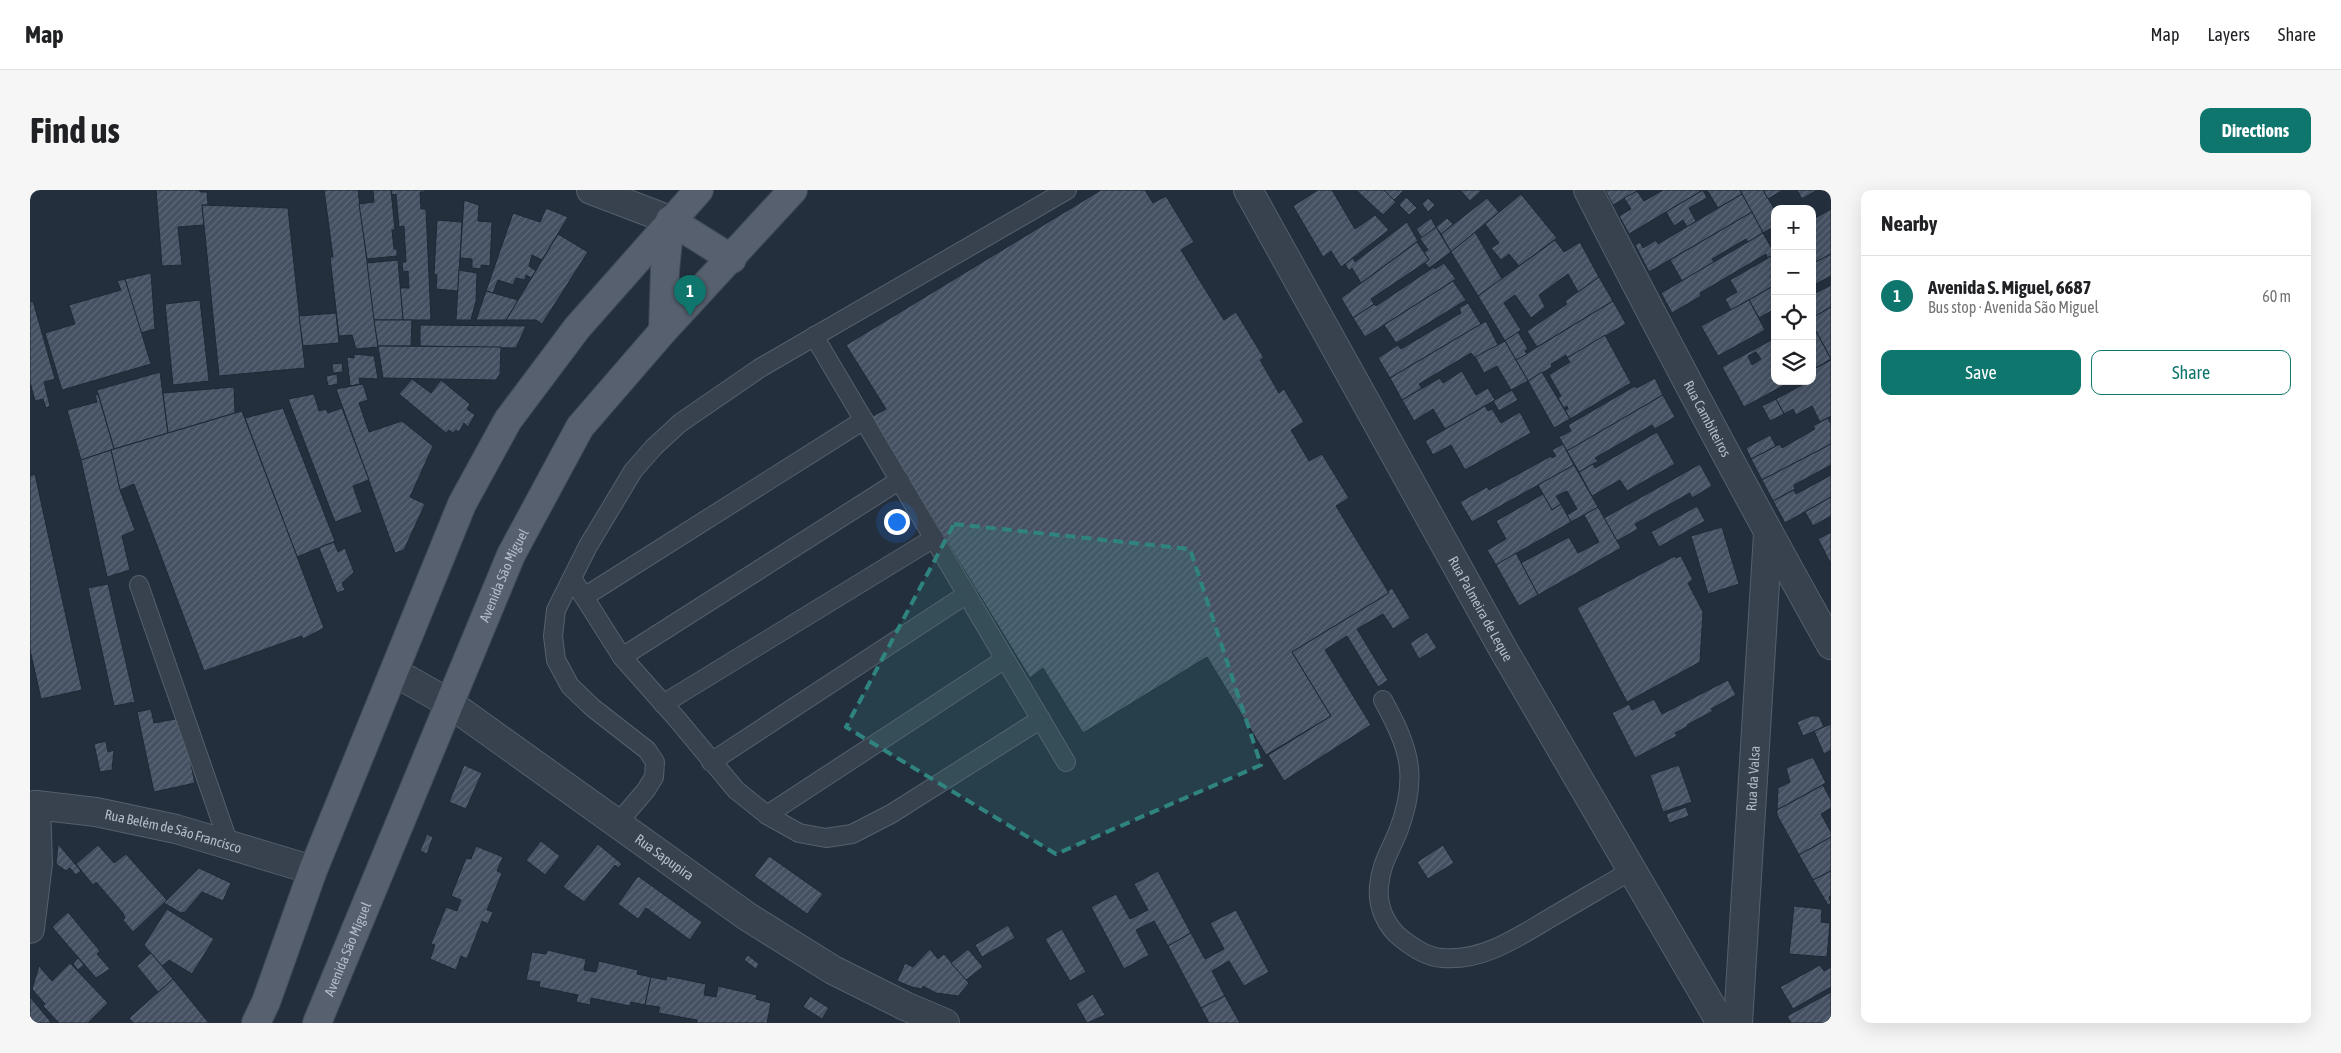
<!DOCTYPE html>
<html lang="en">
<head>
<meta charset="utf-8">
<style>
	body { margin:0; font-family:"Asap Condensed",sans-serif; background:#f6f6f6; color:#202124 }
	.controls { position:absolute; right:15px; top:15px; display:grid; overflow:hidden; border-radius:10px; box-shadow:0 5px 20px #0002 }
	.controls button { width:45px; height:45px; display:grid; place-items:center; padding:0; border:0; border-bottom:1px solid #e0e0e0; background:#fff; color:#202124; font:25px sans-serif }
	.you { position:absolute; left:866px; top:331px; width:18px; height:18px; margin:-12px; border:4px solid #fff; border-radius:50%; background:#1a73e8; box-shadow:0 0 0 8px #1a73e833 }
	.badge { display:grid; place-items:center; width:32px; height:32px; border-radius:50%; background:#0f766e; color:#fff; font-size:16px; font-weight:700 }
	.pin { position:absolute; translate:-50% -41px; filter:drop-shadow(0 1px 2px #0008) }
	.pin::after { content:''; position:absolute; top:26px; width:18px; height:15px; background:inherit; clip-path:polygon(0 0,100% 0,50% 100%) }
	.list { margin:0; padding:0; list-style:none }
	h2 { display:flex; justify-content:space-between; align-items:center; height:65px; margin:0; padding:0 20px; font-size:21px }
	h2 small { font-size:16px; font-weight:400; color:#757577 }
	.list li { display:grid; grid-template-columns:32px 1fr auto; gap:15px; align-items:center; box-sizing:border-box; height:80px; padding:0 20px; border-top:1px solid #e0e0e0 }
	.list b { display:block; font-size:19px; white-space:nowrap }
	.list p { margin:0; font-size:16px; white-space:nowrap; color:#757577 }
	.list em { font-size:16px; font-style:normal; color:#757577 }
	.actions { display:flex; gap:10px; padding:15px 20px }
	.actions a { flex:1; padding:11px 0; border:1px solid #0f766e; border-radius:10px; text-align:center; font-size:18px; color:#0f766e }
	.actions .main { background:#0f766e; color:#fff }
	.icon { flex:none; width:28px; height:28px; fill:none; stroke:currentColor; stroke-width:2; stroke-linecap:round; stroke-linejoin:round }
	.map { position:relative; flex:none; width:1801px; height:833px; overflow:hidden; border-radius:10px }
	header { display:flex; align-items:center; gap:30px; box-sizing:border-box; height:70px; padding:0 25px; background:#fff; border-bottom:1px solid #e0e0e0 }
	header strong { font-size:24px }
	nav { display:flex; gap:28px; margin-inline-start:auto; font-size:18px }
	.intro { display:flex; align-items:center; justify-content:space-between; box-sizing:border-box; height:120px; padding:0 30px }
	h1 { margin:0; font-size:35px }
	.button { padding:12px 22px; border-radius:10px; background:#0f766e; color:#fff; font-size:18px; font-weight:700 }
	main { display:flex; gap:30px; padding:0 30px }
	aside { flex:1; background:#fff; border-radius:10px; box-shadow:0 5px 20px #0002 }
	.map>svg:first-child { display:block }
	.building { fill:url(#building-hatch); stroke:#1f2835; fill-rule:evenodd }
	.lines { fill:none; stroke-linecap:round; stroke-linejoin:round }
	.lane-casing { stroke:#565f6c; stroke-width:20 }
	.street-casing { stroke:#565f6c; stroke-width:30 }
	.primary-casing { stroke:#414a57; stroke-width:30 }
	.lane { stroke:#38414e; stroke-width:18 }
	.street { stroke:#38414e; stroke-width:28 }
	.primary { stroke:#56606e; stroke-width:28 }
	.marked { fill:#308480; fill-opacity:0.2; stroke:#308480; stroke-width:4; stroke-dasharray:10 6; stroke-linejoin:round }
	.labels { text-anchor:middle; stroke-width:5; stroke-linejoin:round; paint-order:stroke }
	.street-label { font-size:14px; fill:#b4bcc9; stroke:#1d2633 }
</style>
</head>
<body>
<header>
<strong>Map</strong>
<nav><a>Map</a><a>Layers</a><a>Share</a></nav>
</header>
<div class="intro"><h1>Find us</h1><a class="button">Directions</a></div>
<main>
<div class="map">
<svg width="1801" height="833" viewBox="0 0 1801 833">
	<defs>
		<pattern id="building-hatch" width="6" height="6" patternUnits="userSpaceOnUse" patternTransform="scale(1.25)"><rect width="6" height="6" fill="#455162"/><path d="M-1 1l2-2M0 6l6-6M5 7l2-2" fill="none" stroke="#5d6877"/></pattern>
	</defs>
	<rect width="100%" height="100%" fill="#242f3e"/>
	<g class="building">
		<polygon points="126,0 170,0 170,2 177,2 178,15 172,15 174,35 148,37 152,75 132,76"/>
		<polygon points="294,0 328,0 348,157 326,159 322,145 309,146 300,67 303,67"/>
		<polygon points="343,0 361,0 365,40 362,40 364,59 367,59 367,66 337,69 329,14 344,12"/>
		<polygon points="361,0 395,0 395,2 390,2 391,19 396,19 401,130 373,130 370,98 379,98 378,81 373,82 372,72 376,72 374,36 369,37 366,4 362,5"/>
		<polygon points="1071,0 1115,0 1123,13 1136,6 1164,52 1151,60 1194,130 1206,122 1234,168 1230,170 1249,203 1254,199 1274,232 1261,240 1279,271 1292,264 1319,308 1306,316 1359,403 1262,462 1301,526 1236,565 1177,467 1053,543 1013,478 1000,488 841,227 856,219 816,155"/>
		<polygon points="1288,0 1302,0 1325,39 1345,25 1359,40 1311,77 1301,61 1293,67 1263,16"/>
		<polygon points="1326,0 1354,0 1366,12 1353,25"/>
		<polygon points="1354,0 1374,0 1364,10"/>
		<polygon points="1430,0 1452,0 1440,11"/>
		<polygon points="1575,0 1609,0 1583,15"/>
		<polygon points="1633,0 1673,0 1599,44 1589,26 1601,19 1594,8 1607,1 1614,11"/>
		<polygon points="1673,0 1677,8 1659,18 1666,31 1657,37 1653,30 1644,36 1636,22"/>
		<polygon points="1677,0 1710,0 1712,4 1688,18"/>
		<polygon points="1710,0 1733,0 1745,20 1745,36 1733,43"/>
		<polygon points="1733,0 1753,0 1738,9"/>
		<polygon points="1767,0 1787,0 1772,9"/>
		<polygon points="1491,4 1527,48 1489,76 1479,64 1471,70 1461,58 1469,53 1455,34"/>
		<polygon points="1712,4 1722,22 1619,82 1605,55 1610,52 1613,58 1626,50 1628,54"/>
		<polygon points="1376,7 1387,18 1379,25 1369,15"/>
		<polygon points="1398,8 1405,15 1398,22 1392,14"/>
		<polygon points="1457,8 1469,22 1421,62 1411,44"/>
		<polygon points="434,10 449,15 448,31 462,32 460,76 451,75 451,79 442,78 442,69 430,68"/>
		<polygon points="172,15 258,18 275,178 189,186"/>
		<polygon points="516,18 538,27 512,70 502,65 499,76 506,81 501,88 496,85 495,90 486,88 483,95 468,90 463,103 456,101 483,23 510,32"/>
		<polygon points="1801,19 1801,64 1782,74 1782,30"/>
		<polygon points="1722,22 1733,43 1718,52 1716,49 1682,69 1684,72 1652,91 1640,70"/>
		<polygon points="1401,28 1406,37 1392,48 1386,39"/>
		<polygon points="1417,28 1423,34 1411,44 1406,37"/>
		<polygon points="407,30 432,32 428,101 406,99 407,85 404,84"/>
		<polygon points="1377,32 1388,51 1331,93 1322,78 1319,81 1315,74 1323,68 1325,72"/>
		<polygon points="1406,37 1421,62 1399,78 1395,73 1399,70 1394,62 1398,60 1390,49"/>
		<polygon points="1445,42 1472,89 1448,106 1421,62"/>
		<polygon points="1733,43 1745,64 1737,68 1736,64 1670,103 1671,106 1642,123 1631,103"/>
		<polygon points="528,44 558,62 512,134 506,130 476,130"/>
		<polygon points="1525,50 1534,62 1550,52 1569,87 1548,102 1538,84 1509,105 1515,117 1501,128 1485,105 1474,113 1491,140 1475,151 1448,106"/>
		<polygon points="1387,52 1399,70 1341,109 1344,114 1323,128 1311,108"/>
		<polygon points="1745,64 1745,95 1701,120 1695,109 1707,102 1700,90"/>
		<polygon points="1801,64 1801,86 1782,96 1782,74"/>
		<polygon points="368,70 373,130 344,130 337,73"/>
		<polygon points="1414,73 1426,89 1335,147 1323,128 1344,114 1346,116 1404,77 1405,79"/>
		<polygon points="429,80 447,83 446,111 441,130 426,130"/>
		<polygon points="121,83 125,139 110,143 95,89"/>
		<polygon points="1569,87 1583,111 1507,157 1497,141 1537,114 1535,111"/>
		<polygon points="95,89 121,174 32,200 15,143 45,134 39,115 91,100 87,91"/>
		<polygon points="1423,91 1436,110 1366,153 1354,135"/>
		<polygon points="1745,95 1745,119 1729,128 1719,110"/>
		<polygon points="1801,95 1801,117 1782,128 1782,105"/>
		<polygon points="456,101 488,110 476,130 446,130"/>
		<polygon points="170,110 179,191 143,195 135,114"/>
		<polygon points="1719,110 1735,140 1688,166 1671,136"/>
		<polygon points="3,111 25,189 14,192 20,216 16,218 13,209 5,211 0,192 0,112"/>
		<polygon points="1583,111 1596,134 1537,168 1536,165 1521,174 1522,177 1498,191 1486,170"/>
		<polygon points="1438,113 1451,134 1360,188 1348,168 1368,155 1371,159 1431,123 1429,118"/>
		<polygon points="1801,117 1801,169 1782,134 1782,128"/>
		<polygon points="306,123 309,153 273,156 269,126"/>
		<polygon points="344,130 382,130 381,156 348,156"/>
		<polygon points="1456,131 1468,155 1445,168 1441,163 1389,194 1392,198 1372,210 1360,188"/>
		<polygon points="1782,134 1801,169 1782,180"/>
		<polygon points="390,135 496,136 486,158 390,156"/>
		<polygon points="1488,142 1498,159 1495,161 1497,164 1486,170 1475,151"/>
		<polygon points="1575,145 1601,193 1540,229 1535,220 1538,219 1537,216 1534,218 1528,208 1531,206 1519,185 1540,172 1537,168"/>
		<path d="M1745,148v43h17l-48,26 -22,-40zM1726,162l5,7 -9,6 -4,-9z"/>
		<polygon points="1475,151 1498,191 1481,200 1467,176 1454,183 1445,167"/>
		<polygon points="348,156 471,157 470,184 466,190 353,188"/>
		<polygon points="324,164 344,166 348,189 329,188 330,194 320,196 317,167 324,168"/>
		<polygon points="1801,170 1801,226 1790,232 1782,216 1766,225 1763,219 1754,224 1746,209 1772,195 1770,191 1782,191 1782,180"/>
		<polygon points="312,173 313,182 303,183 302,174"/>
		<polygon points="1432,181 1446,205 1458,198 1465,210 1415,239 1403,219 1384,231 1372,210 1410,188 1413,193"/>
		<polygon points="130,182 138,243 84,259 67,200"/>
		<polygon points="1512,182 1540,229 1524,238 1498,191"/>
		<polygon points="307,184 308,194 298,196 296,186"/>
		<polygon points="1625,188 1633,205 1537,261 1529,247 1541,241 1538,235 1605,196 1607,198"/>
		<polygon points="382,189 401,203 411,190 440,214 437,219 445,225 438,237 434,233 429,242 426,240 423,243 419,240 416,243 369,204"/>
		<polygon points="333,194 338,210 329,213 339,242 372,231 403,256 380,307 395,314 374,360 365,363 306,199"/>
		<polygon points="204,197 205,223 138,243 133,203"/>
		<polygon points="1482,200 1488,210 1469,221 1463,211"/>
		<polygon points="68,204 84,259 51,270 37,220 67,212 65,205"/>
		<polygon points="284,204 289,221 296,219 298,223 312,218 339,290 323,296 332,322 305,332 258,209"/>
		<polygon points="1633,205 1645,227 1625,239 1622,235 1565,268 1568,271 1549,282 1537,261"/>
		<polygon points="1746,209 1754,224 1740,231 1732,216"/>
		<polygon points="1455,216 1458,221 1462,219 1471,233 1490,222 1501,243 1435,280 1421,255 1403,265 1395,251"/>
		<polygon points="253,218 305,351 267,367 215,228"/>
		<polygon points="212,221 294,438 273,449 272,446 174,481 104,294 90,300 81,260"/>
		<polygon points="1798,228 1801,234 1801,254 1732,290 1721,269 1750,254 1752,258 1785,239 1783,236"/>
		<polygon points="1627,242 1645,274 1597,301 1590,290 1562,306 1549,282 1563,274 1565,278"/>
		<polygon points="1740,245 1746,256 1721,269 1716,258"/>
		<polygon points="1533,254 1544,275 1442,332 1430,312 1457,297 1459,300 1521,266 1522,268 1526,266 1522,260"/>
		<polygon points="1801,254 1801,275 1764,295 1765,299 1743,311 1732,290"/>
		<polygon points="81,260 90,300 105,340 92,346 100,380 77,387 51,270"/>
		<polygon points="1670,274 1682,296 1662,308 1660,303 1605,334 1608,339 1587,351 1574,328"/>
		<polygon points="1544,275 1568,317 1541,332 1537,325 1547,319 1537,301 1526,306 1531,314 1522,320 1508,295"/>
		<polygon points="5,284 52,500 11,509 0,460 0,286"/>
		<polygon points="1801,285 1801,307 1755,333 1743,311 1764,300 1766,304"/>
		<polygon points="1513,304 1522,320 1531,314 1541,332 1466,375 1457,360 1476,349 1466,331"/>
		<polygon points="1801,307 1801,326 1783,336 1775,322"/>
		<polygon points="1667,316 1675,331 1629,357 1621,342"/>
		<polygon points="1568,317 1591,358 1508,405 1491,373 1539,347 1548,363 1569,352 1554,325"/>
		<polygon points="1692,337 1709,394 1678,404 1661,346"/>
		<polygon points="1801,342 1801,374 1788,349"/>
		<polygon points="304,352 308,362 315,358 324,382 312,393 315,400 307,403 289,358"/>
		<polygon points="1486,363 1508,405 1489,416 1466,375"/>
		<polygon points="1645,366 1646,368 1651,366 1663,390 1658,393 1673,422 1670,472 1597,512 1547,418"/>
		<polygon points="78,394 105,512 84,516 58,398"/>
		<polygon points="1362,398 1380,428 1363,439 1353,424 1327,439 1358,490 1348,497 1317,446 1295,460 1341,535 1254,591 1238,565 1301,526 1262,462 1359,403 1358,401"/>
		<polygon points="1397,442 1407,458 1389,469 1380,453"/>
		<polygon points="1698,490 1706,505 1681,519 1683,521 1657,535 1658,536 1645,543 1647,546 1605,568 1582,523 1599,514 1602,520 1624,509 1632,524"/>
		<polygon points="121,519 124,533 151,528 165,593 124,602 107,522"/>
		<polygon points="1781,526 1789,526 1794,537 1773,546 1767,532"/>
		<polygon points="1801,534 1801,560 1794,564 1784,541"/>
		<polygon points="76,551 78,562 84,560 82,580 70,582 64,554"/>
		<polygon points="1783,567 1796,593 1747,620 1748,598 1760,592 1756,578"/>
		<polygon points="434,575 452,583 436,619 419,612"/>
		<polygon points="1649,575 1662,612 1633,622 1620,585"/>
		<polygon points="1793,595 1801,610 1801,618 1791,624 1801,642 1801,647 1769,665 1747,625 1747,620"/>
		<polygon points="1656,617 1659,626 1639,633 1636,624"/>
		<polygon points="397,644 403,647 397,664 390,661"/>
		<polygon points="1801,647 1801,681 1783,690 1769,665"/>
		<polygon points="511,651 530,666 515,685 496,670"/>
		<polygon points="28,654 51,681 46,685 40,678 36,681 26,674"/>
		<polygon points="568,654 592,674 588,678 585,675 554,712 533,697"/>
		<polygon points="68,655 84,673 96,664 137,710 103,742 93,730 95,728 93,723 66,692 63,695 46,674"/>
		<polygon points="1413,655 1424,673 1398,689 1387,672"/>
		<polygon points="446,656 473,667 467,681 472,683 457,720 463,722 458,734 452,731 437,769 431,766 426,780 400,769 405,755 401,754 416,717 427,721 431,710 421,706 436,668 441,669"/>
		<polygon points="739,666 793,704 777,724 724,686"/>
		<polygon points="169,678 201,693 193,711 172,702 155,722 151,723 134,713"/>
		<polygon points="1128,681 1161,743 1138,756 1124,731 1106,740 1119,765 1094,779 1061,717 1086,704 1100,729 1118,720 1104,694"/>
		<polygon points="1801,681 1801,705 1799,707 1801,713 1798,715 1783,690"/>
		<polygon points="608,686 672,732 660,750 616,718 608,729 588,714"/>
		<polygon points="1764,716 1792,719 1791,732 1800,733 1797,767 1759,764"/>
		<polygon points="137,719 184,749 162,784 139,770 132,776 114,755"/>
		<polygon points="1206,720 1239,782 1214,796 1199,771 1182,781 1195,806 1171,818 1138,756 1161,743 1175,769 1194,759 1180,733"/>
		<polygon points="38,722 70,761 67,764 80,779 66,788 22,737"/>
		<polygon points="978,735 985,748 952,767 945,755"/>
		<polygon points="1032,739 1056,782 1040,791 1015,749"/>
		<polygon points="900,759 908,769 914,764 939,793 928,806 906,803 893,796 892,799 882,797 867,791 875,773 883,777"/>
		<polygon points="938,759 953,777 936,790 921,773"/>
		<polygon points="517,760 556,769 554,780 566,782 569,771 608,780 607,784 621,787 615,815 601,812 600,816 561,808 560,815 546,812 548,805 509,797 510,792 496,790 502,762 516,764"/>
		<polygon points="121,763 143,789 128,802 107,776"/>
		<polygon points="718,765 729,774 726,779 714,770"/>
		<polygon points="48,768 54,775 48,780 43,774"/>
		<polygon points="40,773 78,813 58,833 29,833 13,816 15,814 2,799 9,776 22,791"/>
		<polygon points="1790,775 1794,781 1801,777 1801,797 1763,819 1750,797"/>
		<polygon points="637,786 676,794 674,805 686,807 688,796 727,805 726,809 741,813 737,833 667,833 667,830 628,823 630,817 615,815 621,787 636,790"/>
		<polygon points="143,789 179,833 103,833 99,828"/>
		<polygon points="1801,802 1801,833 1761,833 1757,826"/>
		<polygon points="1063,804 1075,825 1057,833 1046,814"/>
		<polygon points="780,806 799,818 792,829 773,817"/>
		<polygon points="1195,806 1210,833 1179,833 1171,818"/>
		<polygon points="0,807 21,832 20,833 0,833"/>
	</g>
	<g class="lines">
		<g class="lane-casing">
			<g id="lane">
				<polyline points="784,146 1036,572"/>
				<polyline points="542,388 592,467 647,529 706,600 737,625 769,643 796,648 822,644 861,624 1011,529"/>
				<polyline points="109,395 199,654"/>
				<polyline points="554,407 834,230"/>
				<polyline points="592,467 870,290"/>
				<path d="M1353,510c26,48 36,75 16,129 -8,21 -18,34 -20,57 -2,20 7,41 23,53 12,9 25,18 40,19 43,4 80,-24 115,-44 25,-15 50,-29 75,-44"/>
				<polyline points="633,514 904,348"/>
				<polyline points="681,572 937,404"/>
				<polyline points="737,625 975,469"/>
				<polyline points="587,634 616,600 624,587 625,572 617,560 563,518 540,496 526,470 523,446 526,420 558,356 603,281 624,257 650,233 730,178 1037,0"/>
			</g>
		</g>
		<g class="street-casing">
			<g id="street">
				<polyline points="561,0 640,30"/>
				<path id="s1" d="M1218,0l255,459 218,374"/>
				<path id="s2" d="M1558,0c78,153 159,305 243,455"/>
				<path id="s3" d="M364,482l55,31 299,214 85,53 72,36 40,17"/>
				<path id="s4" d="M0,616l6,-1 60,7 80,17 137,41"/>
				<polyline points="0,739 8,673 6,615"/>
				<path id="s5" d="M1708,833l30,-489"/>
			</g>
		</g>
		<g class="primary-casing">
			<g id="primary">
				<polyline points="633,141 635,80 640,30 702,69"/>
				<polyline points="226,833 236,812 283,680 432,314 478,230 547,138 669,0"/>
				<path id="s6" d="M287,833l194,-468 69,-128 83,-96 130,-141"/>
			</g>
		</g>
		<use href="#lane" class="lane"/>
		<use href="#street" class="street"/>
		<use href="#primary" class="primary"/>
	</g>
	<path class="marked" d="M924,334l236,25 71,216 -205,89 -210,-127z"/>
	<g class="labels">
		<g class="street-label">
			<text dy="5" stroke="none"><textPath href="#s2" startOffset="258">Rua Cambiteiros</textPath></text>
			<text dy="5" stroke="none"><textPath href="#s6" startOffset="485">Avenida São Miguel</textPath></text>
			<text dy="5" stroke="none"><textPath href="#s1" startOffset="479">Rua Palmeira de Leque</textPath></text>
			<text dy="5" stroke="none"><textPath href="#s5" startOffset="245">Rua da Valsa</textPath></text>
			<text dy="5" stroke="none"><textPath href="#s4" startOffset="146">Rua Belém de São Francisco</textPath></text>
			<text dy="5" stroke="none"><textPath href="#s3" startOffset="328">Rua Sapupira</textPath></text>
			<text dy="5" stroke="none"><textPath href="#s6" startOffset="80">Avenida São Miguel</textPath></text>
		</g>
	</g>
</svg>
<div class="controls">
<button>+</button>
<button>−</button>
<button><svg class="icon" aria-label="locate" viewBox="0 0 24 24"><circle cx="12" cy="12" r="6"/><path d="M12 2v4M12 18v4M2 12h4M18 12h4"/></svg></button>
<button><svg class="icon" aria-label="layers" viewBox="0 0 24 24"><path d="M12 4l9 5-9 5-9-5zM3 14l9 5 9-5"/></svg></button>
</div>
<div class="you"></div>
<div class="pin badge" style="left:660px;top:126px">1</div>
</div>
<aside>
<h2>Nearby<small></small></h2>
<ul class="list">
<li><span class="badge">1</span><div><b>Avenida S. Miguel, 6687</b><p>Bus stop · Avenida São Miguel</p></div><em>60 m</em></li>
</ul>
<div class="actions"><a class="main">Save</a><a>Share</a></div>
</aside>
</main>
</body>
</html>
